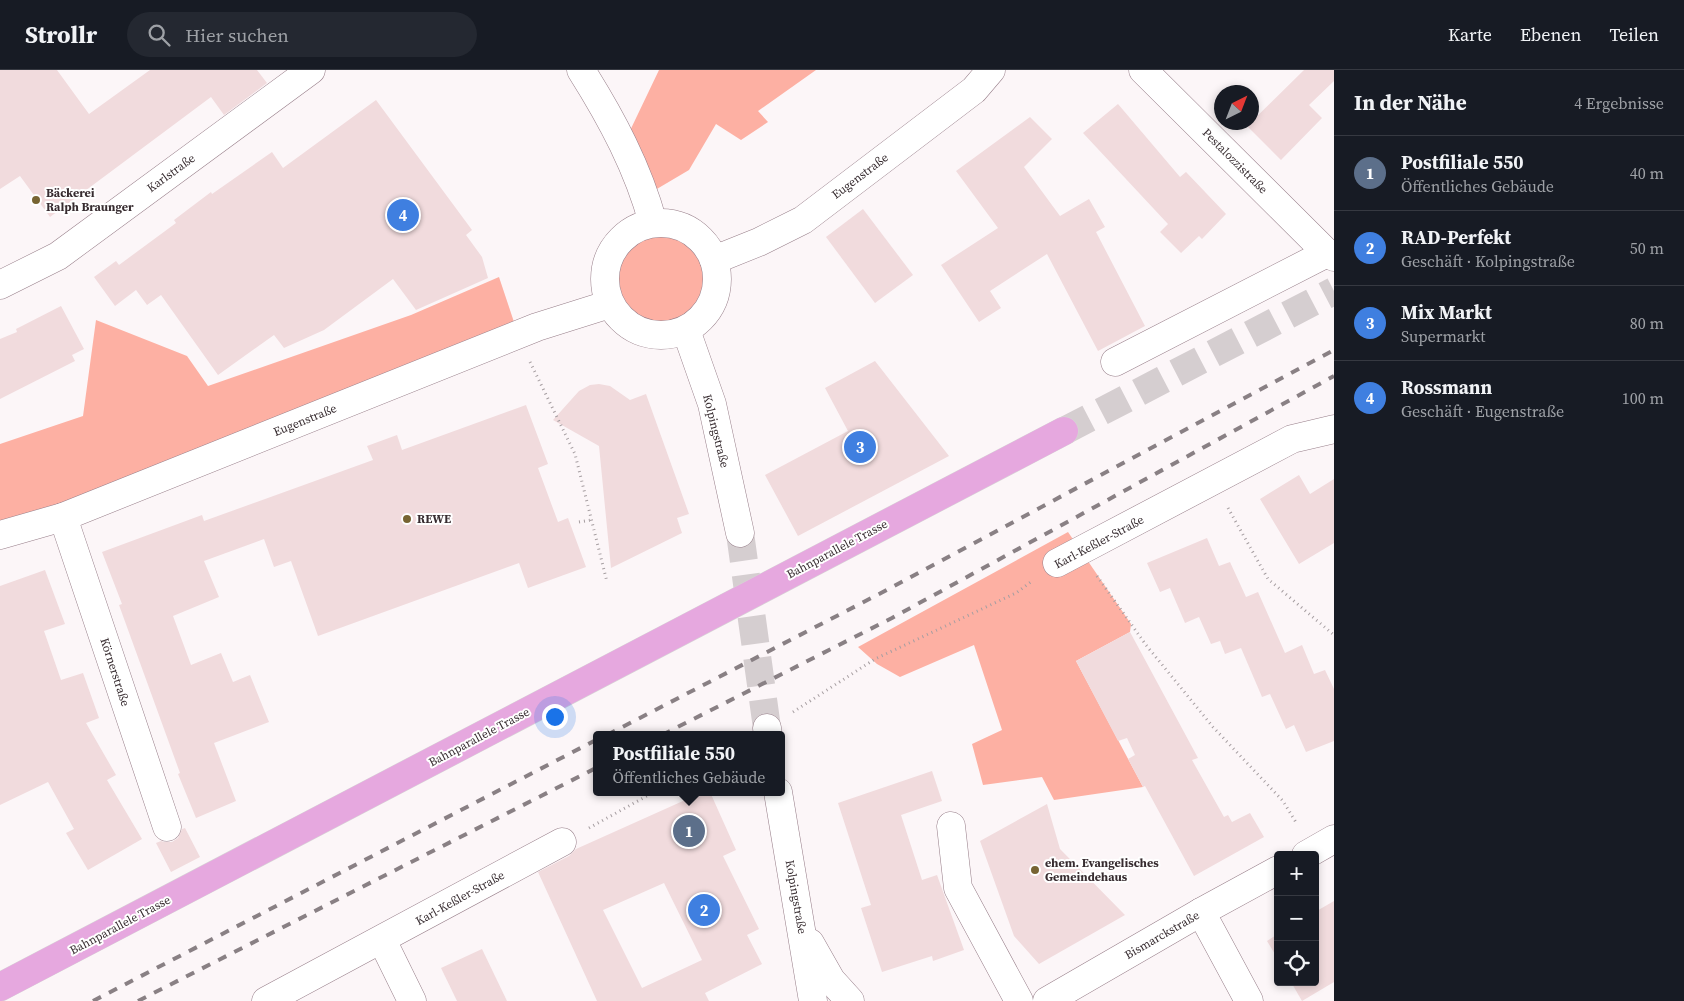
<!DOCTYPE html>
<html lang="de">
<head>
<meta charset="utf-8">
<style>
	body { margin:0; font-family:"Source Serif 4",serif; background:#242831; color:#f1f3f6 }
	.controls { position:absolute; right:15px; bottom:15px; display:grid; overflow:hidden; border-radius:5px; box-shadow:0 2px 8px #0003 }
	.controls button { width:45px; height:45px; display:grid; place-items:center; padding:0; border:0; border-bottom:1px solid #363941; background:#171b24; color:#f1f3f6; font:25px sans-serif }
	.compass { position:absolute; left:1214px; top:15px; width:45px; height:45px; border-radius:50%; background:#171b24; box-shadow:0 2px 8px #0003; rotate:42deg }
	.you { position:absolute; left:554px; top:646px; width:18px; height:18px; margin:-12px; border:4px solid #fff; border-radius:50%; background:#1a73e8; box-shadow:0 0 0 8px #1a73e833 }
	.badge { display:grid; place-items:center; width:32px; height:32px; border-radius:50%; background:#bab39e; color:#fff; font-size:16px; font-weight:700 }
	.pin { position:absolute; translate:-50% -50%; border:2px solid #fff; box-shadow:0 1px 5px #0006 }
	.popup { position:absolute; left:593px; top:661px; width:192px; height:65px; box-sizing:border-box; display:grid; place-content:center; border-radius:5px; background:#171b24; filter:drop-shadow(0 1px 4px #0005); font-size:16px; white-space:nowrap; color:#9ea1a6 }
	.popup b { font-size:19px; color:#f1f3f6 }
	.popup::after { content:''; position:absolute; left:50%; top:100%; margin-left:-10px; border:10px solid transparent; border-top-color:#171b24 }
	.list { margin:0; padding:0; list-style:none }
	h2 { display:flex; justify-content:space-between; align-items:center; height:65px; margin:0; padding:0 20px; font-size:21px }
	h2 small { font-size:16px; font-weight:400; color:#9ea1a6 }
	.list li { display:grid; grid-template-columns:32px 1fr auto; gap:15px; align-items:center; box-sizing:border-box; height:75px; padding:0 20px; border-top:1px solid #363941 }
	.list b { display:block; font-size:19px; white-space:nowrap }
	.list p { margin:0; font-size:16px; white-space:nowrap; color:#9ea1a6 }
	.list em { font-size:16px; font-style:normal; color:#9ea1a6 }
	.icon { flex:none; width:28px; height:28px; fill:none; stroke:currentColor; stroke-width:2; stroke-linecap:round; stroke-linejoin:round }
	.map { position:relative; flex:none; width:1334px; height:931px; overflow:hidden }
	header { display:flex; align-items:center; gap:30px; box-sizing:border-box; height:70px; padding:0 25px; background:#171b24; border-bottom:1px solid #363941 }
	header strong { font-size:24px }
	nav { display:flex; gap:28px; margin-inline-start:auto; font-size:18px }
	.search { width:350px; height:45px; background:#242831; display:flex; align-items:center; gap:12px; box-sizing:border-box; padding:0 18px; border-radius:28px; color:#9ea1a6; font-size:19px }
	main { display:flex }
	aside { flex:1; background:#171b24 }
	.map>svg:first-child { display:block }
	.green { fill:#fdb0a3 }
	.building { fill:#f1dbdd; fill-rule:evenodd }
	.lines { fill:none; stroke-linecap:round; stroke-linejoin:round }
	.minor-tunnel { stroke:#d5ced0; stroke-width:28; stroke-dasharray:28 14; stroke-linecap:butt }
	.major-tunnel { stroke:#d5ced0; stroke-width:28; stroke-dasharray:28 14; stroke-linecap:butt }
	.minor-casing { stroke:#977e89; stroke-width:29 }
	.major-casing { stroke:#d7d5d6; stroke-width:29 }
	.path { stroke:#a69ea1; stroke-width:3; stroke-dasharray:1 4; stroke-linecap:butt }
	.minor { stroke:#fff; stroke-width:28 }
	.major { stroke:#e6a8df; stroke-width:28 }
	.rail { stroke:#898084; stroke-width:4; stroke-dasharray:9 9; stroke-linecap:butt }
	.poi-dot { fill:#776432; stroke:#fff; stroke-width:2 }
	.labels { text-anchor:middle; stroke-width:4; stroke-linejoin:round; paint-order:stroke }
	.street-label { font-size:12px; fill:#372c30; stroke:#fff }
	.poi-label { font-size:12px; font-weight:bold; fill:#372c30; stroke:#fff; text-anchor:start }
</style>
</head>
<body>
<header>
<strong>Strollr</strong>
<div class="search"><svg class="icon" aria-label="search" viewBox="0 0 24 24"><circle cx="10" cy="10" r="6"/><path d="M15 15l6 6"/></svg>Hier suchen</div>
<nav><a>Karte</a><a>Ebenen</a><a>Teilen</a></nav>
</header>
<main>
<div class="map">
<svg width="1334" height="931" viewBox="0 0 1334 931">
	<rect width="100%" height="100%" fill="#fcf6f8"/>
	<g class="green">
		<polygon points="659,0 816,0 758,41 768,52 741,70 716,54 689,100 645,126 626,69"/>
		<circle cx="660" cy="210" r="46"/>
		<polygon points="499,207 516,258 0,458 0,374 83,346 96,250 187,286 208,316 411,245"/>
		<polygon points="1068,462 1131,554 1130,562 1076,591 1143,717 1054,730 1042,707 983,715 972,674 1002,660 974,575 900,607 877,594 858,577"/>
	</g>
	<g class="building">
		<polygon points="0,0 57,0 89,44 150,0 257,0 267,13 224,45 211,27 50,147 20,106 0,119"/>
		<polygon points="1304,0 1334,0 1334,11 1309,35 1322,48 1281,90 1247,56"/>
		<polygon points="376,30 472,160 466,165 482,187 488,208 416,240 393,209 324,260 284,278 274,265 218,305 161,225 147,235 136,220 115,236 94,207 116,191 119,195 176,153 174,150 211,122 212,124 272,82 283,98"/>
		<polygon points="1118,34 1180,107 1186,102 1226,144 1202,169 1199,166 1181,183 1160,162 1168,154 1083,63"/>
		<polygon points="1030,47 1052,69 1024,97 1060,146 1089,129 1105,157 1096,162 1145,256 1098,281 1047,184 990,221 1001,238 979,252 941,195 998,158 956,101"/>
		<polygon points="863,139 913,205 875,233 826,167"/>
		<polygon points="61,236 84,279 72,285 75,291 0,329 0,269 17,262 16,259"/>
		<polygon points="875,291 949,386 798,466 765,405 848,361 825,318"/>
		<polygon points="599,314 610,316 630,330 646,324 689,444 677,448 682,463 611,498 599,376 553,350 579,321 590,315"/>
		<polygon points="526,335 548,394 538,398 558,452 568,448 586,497 528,518 519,493 318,566 291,491 274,497 264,469 204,491 219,527 173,546 191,595 221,583 233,612 250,605 269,652 214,673 236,731 196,748 178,704 180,703 119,535 122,534 102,482 202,445 204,451 373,390 367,376 397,365 402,380"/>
		<polygon points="1299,405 1310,424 1334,409 1334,473 1299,494 1260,429"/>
		<polygon points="1207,468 1219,496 1230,492 1246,527 1258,522 1285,583 1302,575 1314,604 1325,600 1334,619 1334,671 1306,682 1294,655 1286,659 1270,624 1262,627 1241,578 1225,584 1220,571 1211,574 1199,547 1185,553 1170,518 1160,522 1147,493"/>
		<polygon points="45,500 65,554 44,561 61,610 83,603 99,648 86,653 116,705 107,710 142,769 88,800 66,763 74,759 48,712 0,735 0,516"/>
		<polygon points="1130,562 1198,688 1192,690 1224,747 1228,745 1232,752 1250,743 1264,767 1194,806 1145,716 1143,717 1128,689 1135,685 1127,668 1118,671 1076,591"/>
		<polygon points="932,701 942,731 901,745 922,810 937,805 964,880 933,891 932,886 882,902 861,838 871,835 838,733"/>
		<path d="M703,722h7l26,58 -13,6 36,73 -12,6 15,29 -57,29 4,8h-112l-59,-129 31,-16 7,-7zM664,813l38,77 -60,28 -39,-78z"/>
		<polygon points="1047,734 1060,779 1125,845 1039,894 1014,866 980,771"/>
		<polygon points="185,758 200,787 171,802 156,773 161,771 164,772 172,772 178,768 182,759"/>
		<polygon points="1334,831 1334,912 1302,931 1291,912 1315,912 1315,842"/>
		<polygon points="1278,864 1278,889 1267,871"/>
		<polygon points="482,879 507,931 457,931 441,898"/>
	</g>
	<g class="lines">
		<polyline class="minor-tunnel" points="740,463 767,658"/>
		<polyline class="major-tunnel" points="1064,361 1334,221"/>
		<g class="minor-casing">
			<g id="minor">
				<path d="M581,0c31,49 57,98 72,153"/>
				<polyline points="1143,0 1327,183 1334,187"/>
				<circle cx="661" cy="209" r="56"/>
				<polyline points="714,190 759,172 803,150 974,20 991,0"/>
				<polyline points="0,215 58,186 311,0"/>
				<polyline points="686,260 712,334 740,463"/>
				<polyline points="1115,292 1327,183"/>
				<polyline points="63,447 167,757"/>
				<polyline points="0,465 63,447 537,257 610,234"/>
				<polyline points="1057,493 1292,369 1334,359"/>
				<polyline points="767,658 768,665"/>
				<polyline points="778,722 813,931"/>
				<polyline points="951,756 958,818 1019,931"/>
				<polyline points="1306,785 1334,769"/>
				<polyline points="1201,842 1249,931"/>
				<polyline points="382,870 412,931"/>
				<polyline points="810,873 831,910 850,931"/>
				<polyline points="266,931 562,772"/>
				<polyline points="1047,931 1201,842 1278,800"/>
			</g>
		</g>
		<g class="major-casing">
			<polyline id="major" points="0,917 1064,361"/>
		</g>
		<g class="path">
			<polyline points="530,292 575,384 607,512"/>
			<polyline points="1228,438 1268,509 1334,565"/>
			<polyline points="579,452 591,450"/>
			<polyline points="1097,506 1146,575 1213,657 1283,731 1297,754"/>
			<polyline points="793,642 875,589 1016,523 1032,511"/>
			<polyline points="589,758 654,722"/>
		</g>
		<use href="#minor" class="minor"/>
		<use href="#major" class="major"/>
		<g class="rail">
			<polyline points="607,665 881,523 1334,280"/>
			<polyline points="662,665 892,548 1334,306"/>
			<polyline points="93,931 596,670"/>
			<polyline points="138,931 596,698"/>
		</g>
	</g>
	<g class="poi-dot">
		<circle cx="36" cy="130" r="5"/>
		<circle cx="407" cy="449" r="5"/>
		<circle cx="1035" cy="800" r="5"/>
	</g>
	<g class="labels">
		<g class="street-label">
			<text transform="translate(1235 91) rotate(45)" y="4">Pestalozzistraße</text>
			<text transform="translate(171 103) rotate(-36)" y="4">Karlstraße</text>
			<text transform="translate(860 106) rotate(-37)" y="4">Eugenstraße</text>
			<text transform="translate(305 350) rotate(-22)" y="4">Eugenstraße</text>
			<text transform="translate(716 361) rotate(76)" y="4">Kolpingstraße</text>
			<text transform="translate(1099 472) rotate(-28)" y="4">Karl-Keßler-Straße</text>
			<text transform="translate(837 479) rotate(-28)" y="4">Bahnparallele Trasse</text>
			<text transform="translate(115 602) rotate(72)" y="4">Körnerstraße</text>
			<text transform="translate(479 667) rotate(-28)" y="4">Bahnparallele Trasse</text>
			<text transform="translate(796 827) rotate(80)" y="4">Kolpingstraße</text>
			<text transform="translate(460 828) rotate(-29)" y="4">Karl-Keßler-Straße</text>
			<text transform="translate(120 855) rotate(-28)" y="4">Bahnparallele Trasse</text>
			<text transform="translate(1162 865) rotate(-30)" y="4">Bismarckstraße</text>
		</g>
		<g class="poi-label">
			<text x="46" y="127">Bäckerei<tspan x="46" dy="14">Ralph Braunger</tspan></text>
			<text x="417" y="453">REWE</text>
			<text x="1045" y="797">ehem. Evangelisches<tspan x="1045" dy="14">Gemeindehaus</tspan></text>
		</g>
	</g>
</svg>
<div class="controls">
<button>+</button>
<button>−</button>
<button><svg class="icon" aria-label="locate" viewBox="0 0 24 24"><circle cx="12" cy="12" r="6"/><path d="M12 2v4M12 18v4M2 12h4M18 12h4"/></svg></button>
</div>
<svg class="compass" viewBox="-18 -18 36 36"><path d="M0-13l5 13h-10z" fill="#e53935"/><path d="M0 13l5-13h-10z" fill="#9ea1a6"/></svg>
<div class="you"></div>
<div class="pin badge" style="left:689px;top:761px;background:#5c6f8a">1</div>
<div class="popup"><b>Postfiliale 550</b>Öffentliches Gebäude</div>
<div class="pin badge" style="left:704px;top:840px;background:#3f7fe0">2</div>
<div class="pin badge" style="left:860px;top:377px;background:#3f7fe0">3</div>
<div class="pin badge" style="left:403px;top:145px;background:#3f7fe0">4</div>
</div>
<aside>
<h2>In der Nähe<small>4 Ergebnisse</small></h2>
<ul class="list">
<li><span class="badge" style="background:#5c6f8a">1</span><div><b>Postfiliale 550</b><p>Öffentliches Gebäude</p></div><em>40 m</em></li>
<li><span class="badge" style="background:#3f7fe0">2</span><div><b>RAD-Perfekt</b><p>Geschäft · Kolpingstraße</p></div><em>50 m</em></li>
<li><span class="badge" style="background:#3f7fe0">3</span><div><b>Mix Markt</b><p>Supermarkt</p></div><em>80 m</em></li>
<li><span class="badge" style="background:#3f7fe0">4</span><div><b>Rossmann</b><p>Geschäft · Eugenstraße</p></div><em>100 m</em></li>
</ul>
</aside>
</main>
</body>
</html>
